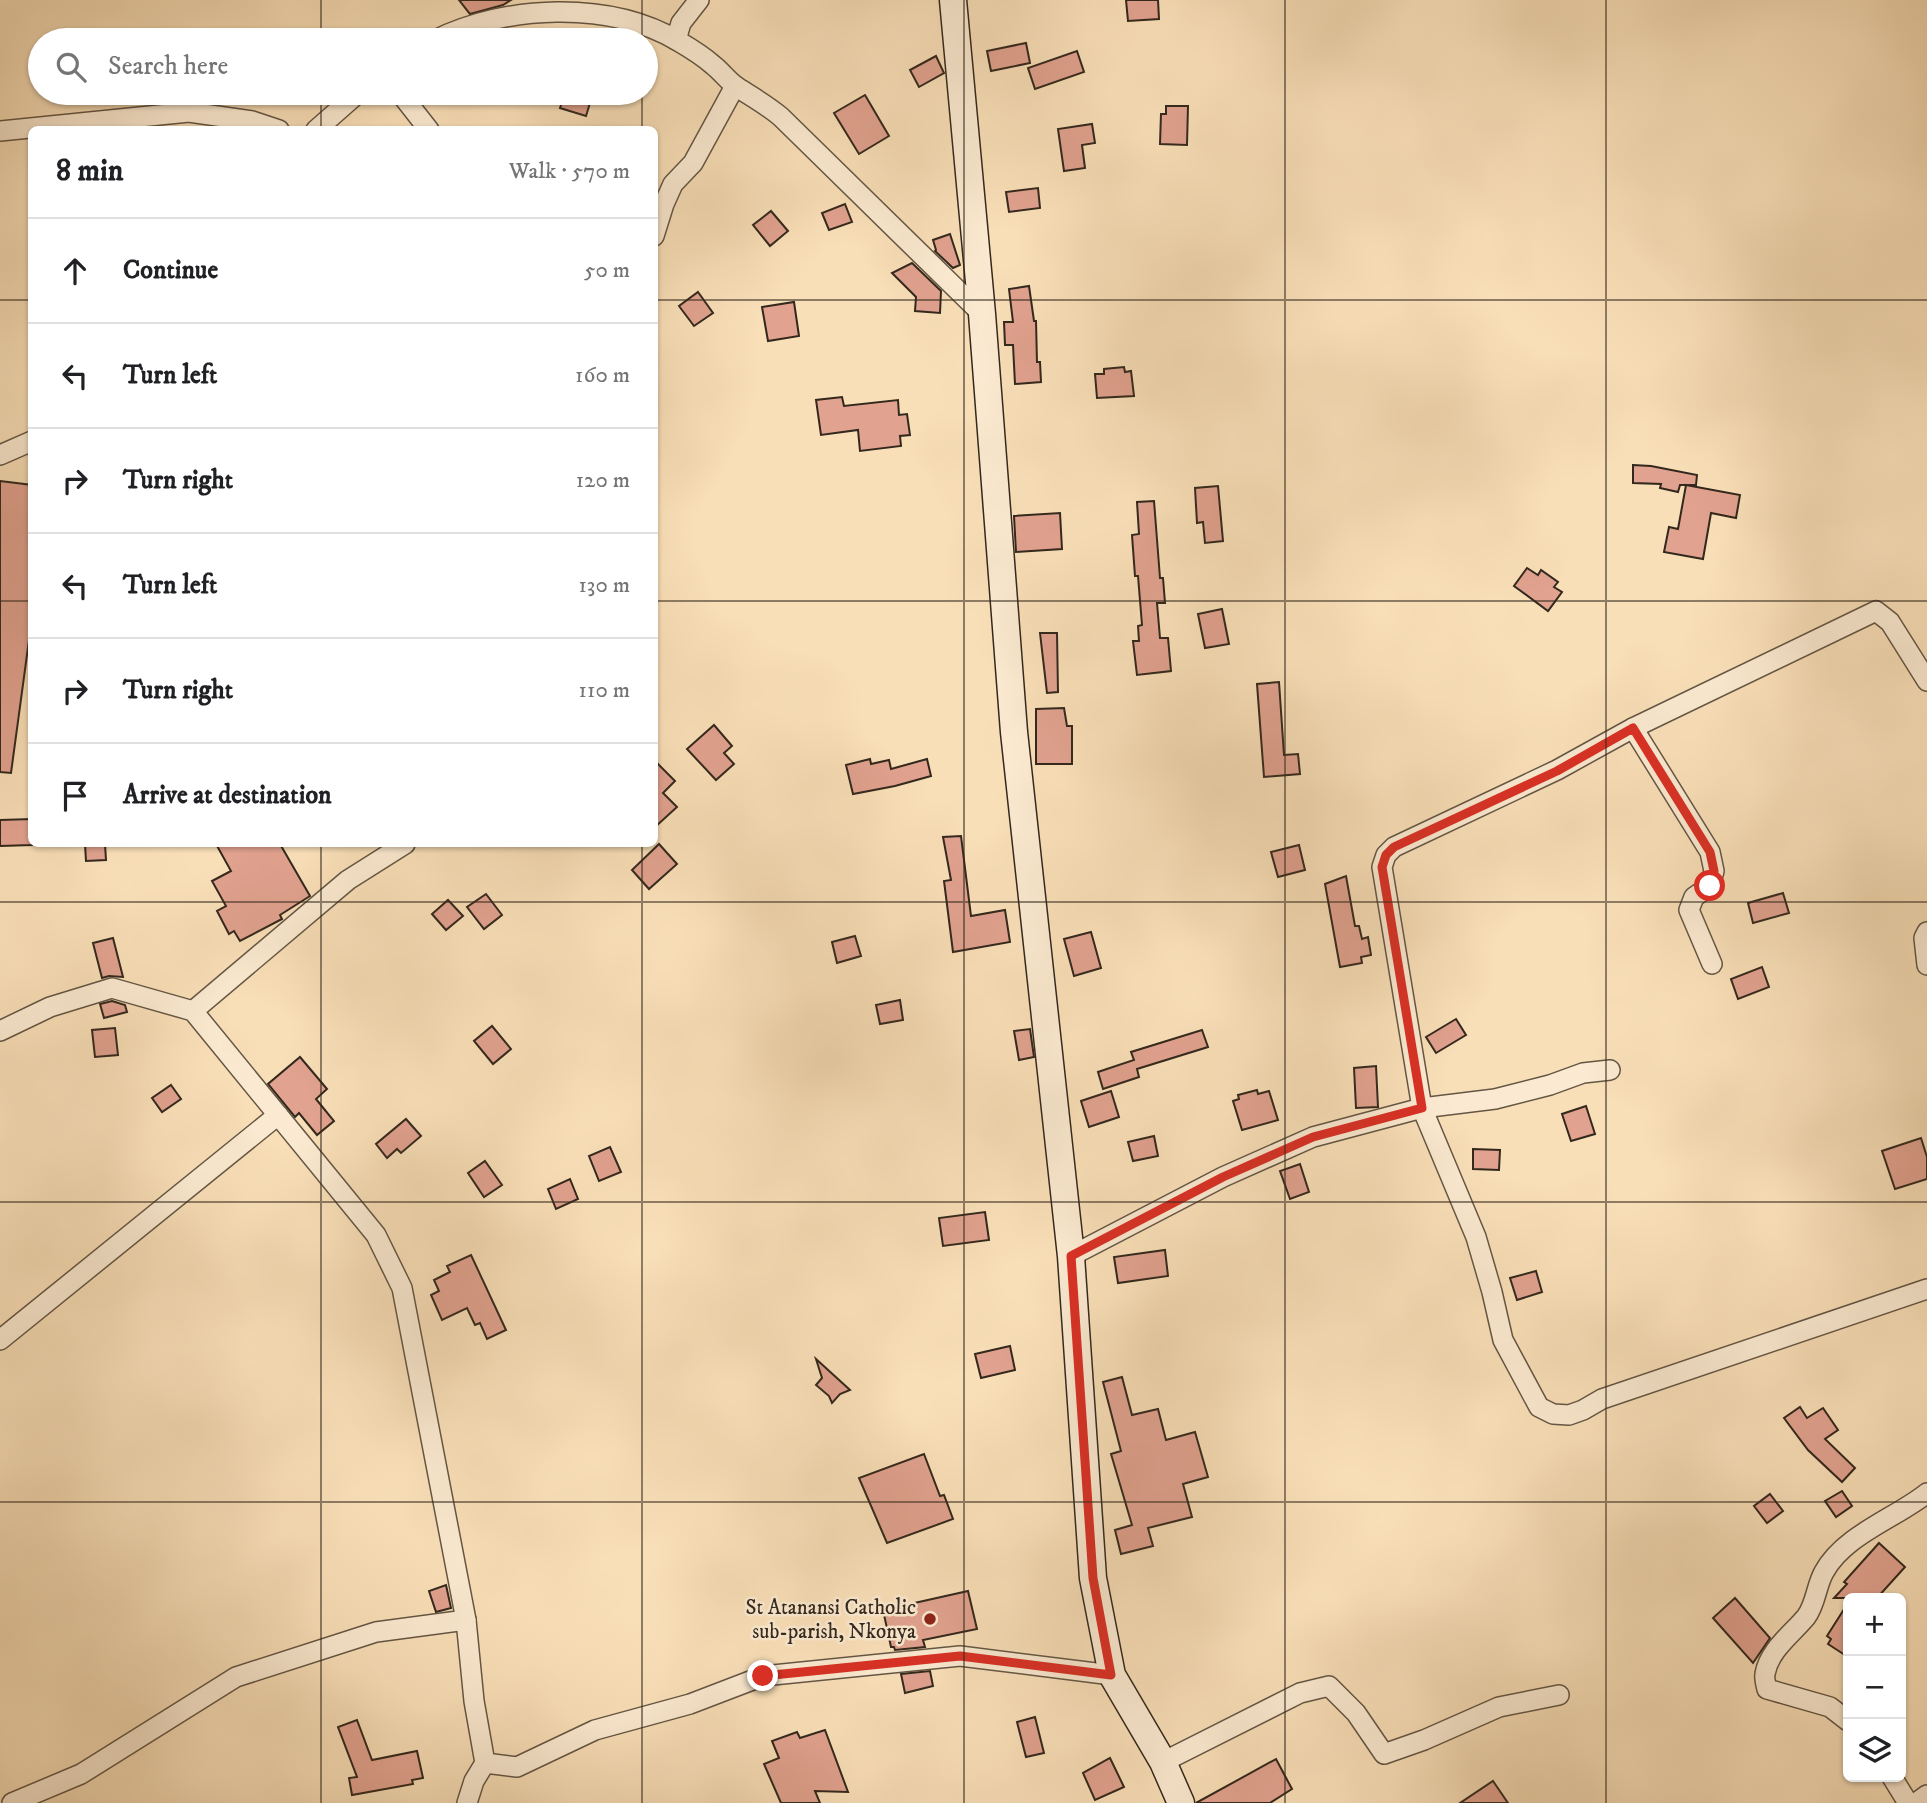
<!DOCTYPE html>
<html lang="en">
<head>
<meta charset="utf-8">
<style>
	body { margin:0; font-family:"IM FELL DW Pica",serif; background:#f6f6f6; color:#202124 }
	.controls { position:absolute; right:21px; bottom:21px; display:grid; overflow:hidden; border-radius:10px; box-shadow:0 2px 5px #0004 }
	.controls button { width:63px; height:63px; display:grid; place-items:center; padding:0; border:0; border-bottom:2px solid #e0e0e0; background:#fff; color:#202124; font:35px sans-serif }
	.stop { position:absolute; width:21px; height:21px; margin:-16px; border:5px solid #d93025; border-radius:50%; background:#fff }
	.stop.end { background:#d93025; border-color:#fff; box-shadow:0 2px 7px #0008 }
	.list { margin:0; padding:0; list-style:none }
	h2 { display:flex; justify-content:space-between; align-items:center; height:91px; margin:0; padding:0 28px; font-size:30px }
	h2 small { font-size:23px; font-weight:400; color:#757577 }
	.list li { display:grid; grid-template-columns:46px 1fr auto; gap:21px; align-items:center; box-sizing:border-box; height:105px; padding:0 28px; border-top:2px solid #e0e0e0 }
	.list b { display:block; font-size:26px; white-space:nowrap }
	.list em { font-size:23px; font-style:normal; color:#757577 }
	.icon { flex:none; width:38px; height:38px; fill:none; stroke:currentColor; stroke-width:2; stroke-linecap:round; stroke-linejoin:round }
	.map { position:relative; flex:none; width:1927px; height:1803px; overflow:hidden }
	.search { position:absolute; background:#fff; box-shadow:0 2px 5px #0004; left:28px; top:28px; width:630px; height:77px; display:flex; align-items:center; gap:18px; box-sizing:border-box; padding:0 24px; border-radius:38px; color:#757577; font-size:26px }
	.panel { position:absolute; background:#fff; box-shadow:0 2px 5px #0004; left:28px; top:126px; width:630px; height:721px; border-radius:10px }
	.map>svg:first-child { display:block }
	.building { fill:#e1a28f; stroke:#33281d; stroke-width:2 }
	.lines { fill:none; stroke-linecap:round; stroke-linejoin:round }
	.street-casing { stroke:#645644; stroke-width:22 }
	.secondary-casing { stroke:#33281d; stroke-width:29 }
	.street { stroke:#fbead1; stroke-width:19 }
	.secondary { stroke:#fbead1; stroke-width:26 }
	.route { stroke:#d93025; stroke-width:9 }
	.grid { fill:none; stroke:#33281d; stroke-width:2; stroke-opacity:0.55 }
	.poi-dot { fill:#8f2418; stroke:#fbead1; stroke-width:2.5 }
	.labels { text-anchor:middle; stroke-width:5; stroke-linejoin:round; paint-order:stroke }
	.poi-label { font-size:21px; fill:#33281d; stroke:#fbead1; text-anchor:end }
</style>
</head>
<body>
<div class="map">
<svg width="1927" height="1803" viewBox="0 0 1927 1803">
	<rect width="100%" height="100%" fill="#f9dfb8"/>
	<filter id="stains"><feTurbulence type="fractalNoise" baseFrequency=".00286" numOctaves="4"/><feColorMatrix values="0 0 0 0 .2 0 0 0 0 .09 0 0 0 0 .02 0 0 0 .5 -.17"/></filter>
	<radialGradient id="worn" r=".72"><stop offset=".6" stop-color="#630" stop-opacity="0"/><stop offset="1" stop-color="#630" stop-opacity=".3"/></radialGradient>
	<g class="building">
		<polygon points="459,0 511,0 503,5 470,14"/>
		<polygon points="1126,0 1158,0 1159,19 1128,21"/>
		<polygon points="1026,43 1030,63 991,71 987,51"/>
		<polygon points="1077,51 1084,72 1035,89 1028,68"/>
		<polygon points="936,56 944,73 919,87 910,70"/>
		<polygon points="565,93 593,93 586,116 560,108"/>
		<polygon points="865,95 889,136 859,154 834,113"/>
		<polygon points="1166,106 1188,106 1187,145 1160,144 1161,114 1166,114"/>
		<polygon points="1092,124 1095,143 1082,145 1085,168 1064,171 1058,129"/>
		<polygon points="1038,188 1040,208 1009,212 1006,192"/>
		<polygon points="845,204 852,222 829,230 822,213"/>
		<polygon points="771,211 788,231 770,246 753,225"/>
		<polygon points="950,234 960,265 953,268 935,251 936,250 933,240"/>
		<polygon points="912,263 941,291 940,313 915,311 916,297 892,273"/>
		<polygon points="1029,286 1034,321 1036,321 1037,362 1040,362 1041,382 1015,384 1013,345 1005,345 1004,322 1013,322 1009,289"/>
		<polygon points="698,292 713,313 694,326 679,306"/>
		<polygon points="794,302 799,336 768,341 762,307"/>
		<polygon points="1124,367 1125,372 1131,371 1134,396 1097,398 1095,374 1104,374 1104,369"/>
		<polygon points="842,397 844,406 898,400 899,415 907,414 910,435 900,436 901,446 860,451 858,430 821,435 816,400"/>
		<polygon points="1633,465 1651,466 1697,475 1696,485 1680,485 1678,492 1660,488 1661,484 1633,483"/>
		<polygon points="0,481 32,485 32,618 11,773 0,772"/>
		<polygon points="1686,485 1740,495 1736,518 1711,513 1703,559 1664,552 1669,527 1678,529"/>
		<polygon points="1218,486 1223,541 1205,543 1203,522 1197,523 1195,488"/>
		<polygon points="1154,501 1160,578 1163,578 1165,603 1157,603 1160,638 1168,638 1171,671 1137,675 1133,641 1139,641 1138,626 1142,625 1138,576 1135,576 1132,535 1139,534 1137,502"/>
		<polygon points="1060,513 1062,549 1016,552 1014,516"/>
		<polygon points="1527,568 1538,575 1541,570 1558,582 1554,587 1562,592 1548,611 1514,586"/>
		<polygon points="1222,609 1229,644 1205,648 1198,614"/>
		<polygon points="1040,633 1057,633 1058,692 1047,693"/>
		<polygon points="1279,682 1284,755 1298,754 1300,774 1264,777 1257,684"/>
		<polygon points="1064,708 1067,726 1072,726 1072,764 1036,764 1036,709"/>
		<polygon points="714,725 732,746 724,753 734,764 716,780 687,749"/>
		<polygon points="870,759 871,764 889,760 891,769 927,759 931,776 895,786 853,794 846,765"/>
		<polygon points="654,760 675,781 663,793 677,807 654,828"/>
		<polygon points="32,819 32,845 0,846 0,820"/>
		<polygon points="961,836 971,916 1005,910 1010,942 953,952 944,881 951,880 943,837"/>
		<polygon points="85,844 105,844 106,860 86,861"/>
		<polygon points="216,844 280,844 310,896 280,915 282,919 240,941 234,931 229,934 217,911 226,906 212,881 231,871"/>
		<polygon points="659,844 677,864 649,889 632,870"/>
		<polygon points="1299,845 1305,870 1278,877 1271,852"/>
		<polygon points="1346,876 1355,926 1359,926 1362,939 1368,937 1371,955 1361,957 1362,963 1340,967 1325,884"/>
		<polygon points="1783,893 1789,913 1753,923 1748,903"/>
		<polygon points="486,894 502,915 484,929 467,907"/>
		<polygon points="448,900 463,916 446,930 432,914"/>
		<polygon points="1091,932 1101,968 1074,976 1064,939"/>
		<polygon points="855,936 861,956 837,963 832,942"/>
		<polygon points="113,938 123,977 109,976 102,978 93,943"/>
		<polygon points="1762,967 1769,987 1738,999 1731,979"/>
		<polygon points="900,1000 903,1020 880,1024 876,1005"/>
		<polygon points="112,1001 125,1005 127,1012 104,1018 100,1004"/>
		<polygon points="1456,1019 1466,1035 1436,1053 1426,1037"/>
		<polygon points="492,1026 511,1049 493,1064 474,1041"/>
		<polygon points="115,1028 118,1055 95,1057 92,1030"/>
		<polygon points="1030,1029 1034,1057 1019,1060 1014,1031"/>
		<polygon points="1202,1030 1208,1047 1137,1069 1139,1077 1103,1089 1098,1072 1134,1060 1131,1052"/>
		<polygon points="300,1057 327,1089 316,1099 334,1121 317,1135 299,1113 295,1117 268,1084"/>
		<polygon points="1376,1066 1378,1107 1356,1108 1354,1068"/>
		<polygon points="171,1085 181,1099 162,1112 152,1098"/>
		<polygon points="1257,1090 1258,1094 1269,1091 1278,1120 1242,1130 1233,1101 1239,1099 1238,1095"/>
		<polygon points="1111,1091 1119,1117 1089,1127 1081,1101"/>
		<polygon points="1586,1106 1595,1134 1571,1141 1562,1114"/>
		<polygon points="406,1119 421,1136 401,1153 397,1149 387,1158 376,1144"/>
		<polygon points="1154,1136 1158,1156 1133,1161 1128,1142"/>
		<polygon points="1921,1138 1927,1157 1927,1179 1895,1189 1882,1151"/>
		<polygon points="610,1147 621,1172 599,1181 589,1156"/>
		<polygon points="1473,1149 1500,1150 1499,1170 1473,1169"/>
		<polygon points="485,1161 502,1185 484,1197 468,1173"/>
		<polygon points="1300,1164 1309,1192 1290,1199 1280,1171"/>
		<polygon points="570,1179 578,1199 556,1209 548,1189"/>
		<polygon points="985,1212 989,1240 943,1246 939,1218"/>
		<polygon points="1165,1250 1168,1276 1118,1283 1114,1257"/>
		<polygon points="471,1255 506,1330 487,1339 480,1323 475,1325 467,1308 442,1320 431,1295 439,1291 434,1280 450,1272 447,1266"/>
		<polygon points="1536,1271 1542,1292 1517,1300 1510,1278"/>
		<polygon points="1010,1346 1015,1370 981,1378 975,1354"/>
		<polygon points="816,1359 850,1390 840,1394 832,1403 829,1396 816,1385 822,1378"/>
		<polygon points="1122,1377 1132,1415 1158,1409 1166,1440 1195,1432 1208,1477 1183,1484 1192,1517 1148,1528 1153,1546 1121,1554 1115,1530 1132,1525 1111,1454 1121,1451 1103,1382"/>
		<polygon points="1800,1407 1807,1418 1823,1408 1838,1430 1825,1439 1855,1468 1842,1482 1808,1450 1784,1418"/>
		<polygon points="924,1454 940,1496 944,1495 953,1519 887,1543 859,1478"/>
		<polygon points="1842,1491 1852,1506 1836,1517 1825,1501"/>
		<polygon points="1770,1494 1783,1511 1767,1523 1754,1506"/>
		<polygon points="1879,1543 1905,1567 1877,1598 1834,1598 1847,1584 1844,1582"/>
		<polygon points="446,1585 451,1608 436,1612 429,1591"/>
		<polygon points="968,1591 977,1629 923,1640 925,1647 895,1650 894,1647 891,1647 883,1610"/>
		<polygon points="1735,1598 1770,1638 1753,1663 1713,1618"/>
		<polygon points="1848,1603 1848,1657 1828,1644 1831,1639 1827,1636"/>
		<polygon points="930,1671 933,1686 905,1693 901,1674"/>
		<polygon points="1035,1717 1044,1753 1026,1757 1017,1722"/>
		<polygon points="357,1720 372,1760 417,1751 423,1778 412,1780 413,1784 352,1795 349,1778 357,1777 338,1727"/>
		<polygon points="825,1730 848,1792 815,1791 820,1803 781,1803 764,1764 779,1758 772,1741 797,1732 800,1738"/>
		<polygon points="1110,1758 1124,1787 1095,1800 1083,1773"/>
		<polygon points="1276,1759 1292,1789 1270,1803 1196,1803"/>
		<polygon points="1493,1781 1508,1803 1460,1803"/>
	</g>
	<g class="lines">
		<g class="street-casing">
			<g id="street">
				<path d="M435,40c70,-35 174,-40 243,1 12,7 25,15 35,24 9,7 15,16 24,22 15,10 30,18 44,30l201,197"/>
				<polyline points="676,40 681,23 699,0"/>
				<polyline points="400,93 429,130"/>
				<polyline points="316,130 358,93"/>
				<polyline points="0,131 189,112 252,121 279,130"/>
				<polyline points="654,236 664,204 673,184 693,163 735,86"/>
				<polyline points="0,455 32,441"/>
				<polyline points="1633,728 1557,770 1394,847 1386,855 1382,867 1422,1108 1476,1237 1492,1292 1503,1340 1539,1407 1553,1414 1569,1415 1583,1410 1602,1399 1927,1289"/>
				<polyline points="1927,932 1924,938 1927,965"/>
				<polyline points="1712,964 1689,910 1694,897 1710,886 1714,871 1710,852 1633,728 1876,611 1890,622 1927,681"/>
				<polyline points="193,1011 348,880 405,844"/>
				<polyline points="0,1031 50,1007 112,988 193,1011 376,1235 402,1288 466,1620 474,1701 485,1763 474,1781 467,1803"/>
				<polyline points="1071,1256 1223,1177 1313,1137 1422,1108 1495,1099 1550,1085 1583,1073 1610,1070"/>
				<polyline points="0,1340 278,1115"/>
				<path d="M1848,1721l-18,-14 -63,-18c-1,-4 -3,-11 -2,-15 4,-24 27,-40 41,-57 10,-13 10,-31 18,-45 20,-37 72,-54 103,-79"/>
				<polyline points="1163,1762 1300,1693 1329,1686 1356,1713 1384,1754 1424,1740 1499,1707 1559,1695"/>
				<polyline points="485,1763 517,1767 595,1730 690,1704 763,1676 960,1656 1112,1675"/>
				<polyline points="1892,1777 1908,1803"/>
				<polyline points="12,1803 81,1774 236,1677 376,1632 466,1620"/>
				<polyline points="1916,1803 1927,1795"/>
			</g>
		</g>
		<g class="secondary-casing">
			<polyline id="secondary" points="953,0 982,314 1014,732 1071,1256 1093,1578 1112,1675 1163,1762 1181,1803"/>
		</g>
		<use href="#street" class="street"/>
		<use href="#secondary" class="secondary"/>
	</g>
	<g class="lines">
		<polyline class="route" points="763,1676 960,1656 1111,1675 1093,1578 1071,1256 1223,1177 1313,1137 1422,1108 1382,867 1386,855 1394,847 1557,771 1633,728 1710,852 1714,871 1710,886"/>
	</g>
	<path class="grid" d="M321,0v40M642,0v40M964,0v1803M1285,0v1803M1606,0v1803M321,93v37M642,93v37M0,300h32M654,300h1273M0,601h32M654,601h1273M321,844v959M642,844v959M0,902h1927M0,1202h1927M0,1502h1927"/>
	<circle class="poi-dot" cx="930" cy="1619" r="7"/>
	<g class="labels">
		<g class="poi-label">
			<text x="916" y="1614">St Atanansi Catholic<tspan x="916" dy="24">sub-parish, Nkonya</tspan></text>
		</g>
	</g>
	<rect width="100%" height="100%" filter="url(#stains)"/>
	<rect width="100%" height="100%" fill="url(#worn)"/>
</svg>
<div class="controls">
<button>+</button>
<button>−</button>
<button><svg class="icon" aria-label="layers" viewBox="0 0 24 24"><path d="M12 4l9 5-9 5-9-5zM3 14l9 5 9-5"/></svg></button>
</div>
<div class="stop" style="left:1710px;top:886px"></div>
<div class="stop end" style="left:763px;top:1676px"></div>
<div class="search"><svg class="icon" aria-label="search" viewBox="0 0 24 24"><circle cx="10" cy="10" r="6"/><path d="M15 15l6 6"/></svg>Search here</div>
<section class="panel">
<h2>8 min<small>Walk · 570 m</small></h2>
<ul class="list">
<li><svg class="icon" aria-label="ahead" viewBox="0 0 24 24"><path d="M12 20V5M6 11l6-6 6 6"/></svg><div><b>Continue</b></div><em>50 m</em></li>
<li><svg class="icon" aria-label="left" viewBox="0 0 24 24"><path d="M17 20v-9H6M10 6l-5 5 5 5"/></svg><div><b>Turn left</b></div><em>160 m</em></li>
<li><svg class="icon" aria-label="right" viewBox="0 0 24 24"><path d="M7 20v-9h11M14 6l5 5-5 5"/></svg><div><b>Turn right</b></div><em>120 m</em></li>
<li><svg class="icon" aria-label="left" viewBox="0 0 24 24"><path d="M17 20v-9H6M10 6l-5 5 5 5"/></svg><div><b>Turn left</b></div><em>130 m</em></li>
<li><svg class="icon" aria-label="right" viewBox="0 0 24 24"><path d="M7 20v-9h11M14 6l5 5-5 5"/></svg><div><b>Turn right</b></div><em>110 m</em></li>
<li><svg class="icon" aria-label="arrive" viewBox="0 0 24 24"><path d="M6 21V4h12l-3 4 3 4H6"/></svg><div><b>Arrive at destination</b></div></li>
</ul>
</section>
</div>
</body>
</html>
